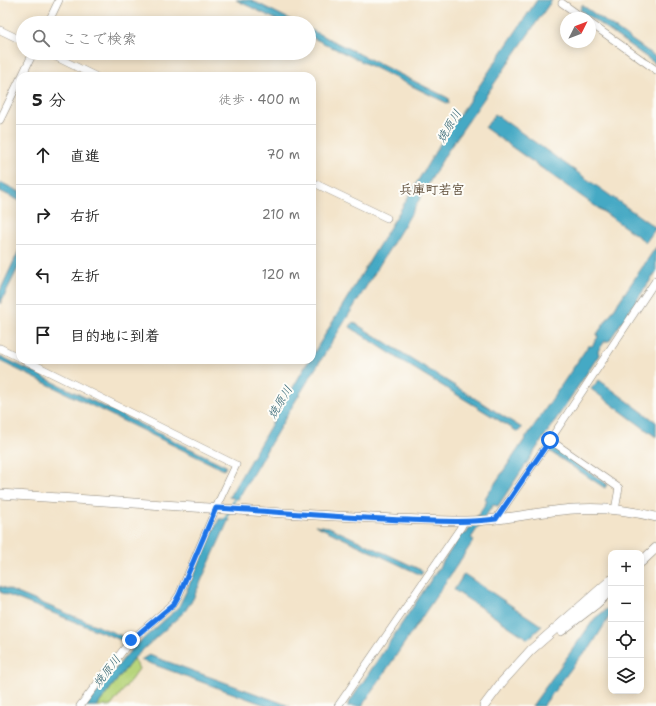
<!DOCTYPE html>
<html lang="ja">
<head>
<meta charset="utf-8">
<style>
	body { margin:0; font-family:"Shantell Sans","Klee One",sans-serif; background:#f6f6f6; color:#222 }
	.controls { position:absolute; right:12px; bottom:12px; display:grid; overflow:hidden; border-radius:8px; box-shadow:0 2px 10px #0003 }
	.controls button { width:36px; height:36px; display:grid; place-items:center; padding:0; border:0; border-bottom:1px solid #e0e0e0; background:#fff; color:#222; font:20px sans-serif }
	.compass { position:absolute; left:560px; top:12px; width:36px; height:36px; border-radius:50%; background:#fff; box-shadow:0 2px 10px #0003; rotate:48deg }
	.stop { position:absolute; width:12px; height:12px; margin:-9px; border:3px solid #1a73e8; border-radius:50%; background:#fff }
	.stop.end { background:#1a73e8; border-color:#fff; box-shadow:0 1px 4px #0008 }
	.list { margin:0; padding:0; list-style:none }
	h2 { display:flex; justify-content:space-between; align-items:center; height:52px; margin:0; padding:0 16px; font-size:17px }
	h2 small { font-size:13px; font-weight:400; color:#767676 }
	.list li { display:grid; grid-template-columns:26px 1fr auto; gap:12px; align-items:center; box-sizing:border-box; height:60px; padding:0 16px; border-top:1px solid #e0e0e0 }
	.list b { display:block; font-size:15px; white-space:nowrap }
	.list em { font-size:13px; font-style:normal; color:#767676 }
	.icon { flex:none; width:22px; height:22px; fill:none; stroke:currentColor; stroke-width:2; stroke-linecap:round; stroke-linejoin:round }
	.map { position:relative; flex:none; width:656px; height:706px; overflow:hidden }
	.search { position:absolute; background:#fff; box-shadow:0 2px 10px #0003; left:16px; top:16px; width:300px; height:44px; display:flex; align-items:center; gap:10px; box-sizing:border-box; padding:0 14px; border-radius:22px; color:#767676; font-size:15px }
	.panel { position:absolute; background:#fff; box-shadow:0 2px 10px #0003; left:16px; top:72px; width:300px; height:292px; border-radius:12px }
	.map>svg:first-child { display:block }
	.green { fill:#b7d57b; stroke:#6a784c }
	.water { fill:#44a9c4; stroke:#306270 }
	.lines { fill:none; stroke-linecap:round; stroke-linejoin:round }
	.stream { stroke:#44a9c4; stroke-width:2.5 }
	.minor-casing { stroke:#888073; stroke-width:8 }
	.tertiary-casing { stroke:#888073; stroke-width:10 }
	.minor { stroke:#fff; stroke-width:7 }
	.tertiary { stroke:#fff; stroke-width:9 }
	.route { stroke:#1a73e8; stroke-width:5 }
	.labels { text-anchor:middle; stroke-width:4; stroke-linejoin:round; paint-order:stroke }
	.water-label { font-size:12px; font-style:italic; fill:#306270; stroke:#fdfcf7 }
	.quarter-label { font-size:13px; font-weight:bold; fill:#5c4b37; stroke:#fdfcf7 }
</style>
</head>
<body>
<div class="map">
<svg width="656" height="706" viewBox="0 0 656 706">
	<rect width="100%" height="100%" fill="#fdfcf7"/>
	<filter id="ink" filterUnits="userSpaceOnUse"><feTurbulence type="fractalNoise" baseFrequency=".025" numOctaves="2"/><feDisplacementMap in="SourceGraphic" scale="8" xChannelSelector="R" yChannelSelector="G"/><feConvolveMatrix kernelMatrix="1 2 1 2 8 2 1 2 1" color-interpolation-filters="sRGB"/></filter>
	<filter id="wash" filterUnits="userSpaceOnUse"><feTurbulence type="fractalNoise" baseFrequency=".012" numOctaves="4" result="noise"/><feDisplacementMap in="SourceGraphic" scale="16" xChannelSelector="R" yChannelSelector="G"/><feGaussianBlur stdDeviation="0.9" result="paint"/><feColorMatrix in="noise" values="0 0 0 0 0 0 0 0 0 0 0 0 0 0 0 0 0 1.4 0 .05"/><feComposite in="paint" operator="in"/></filter>
	<g filter="url(#wash)">
		<rect width="100%" height="100%" fill="#f3e4ca"/>
		<polygon class="green" points="134,658 139,669 111,706 97,706"/>
		<g class="water">
			<polygon points="236,0 251,0 297,23 283,23"/>
			<polygon points="537,0 552,0 447,152 411,214 293,405 238,499 229,497 285,401 309,360 312,360 312,356 401,209 438,147"/>
			<polygon points="582,5 656,57 656,64 580,10"/>
			<polygon points="309,29 448,98 449,104 309,36"/>
			<polygon points="495,114 656,228 646,242 485,128"/>
			<polygon points="0,182 20,192 20,201 0,191"/>
			<polygon points="656,247 656,272 609,341 605,341 598,351 599,355 498,506 493,505 471,538 474,540 362,706 347,706 462,533 466,534 487,501 485,498 588,346 592,346 598,337 597,334"/>
			<polygon points="20,248 20,264 0,304 0,291"/>
			<polygon points="353,322 522,428 518,432 405,363 350,327"/>
			<polygon points="0,356 226,466 224,470 0,361"/>
			<polygon points="599,380 656,422 656,437 591,389"/>
			<polygon points="552,447 607,484 605,488 549,451"/>
			<polygon points="219,519 229,519 193,599 185,611 134,658 97,706 86,706 124,658 133,648 178,608 185,594"/>
			<polygon points="315,525 329,527 423,571 421,575"/>
			<polygon points="464,574 542,626 528,639 454,590"/>
			<polygon points="0,586 122,636 121,640 0,592"/>
			<polygon points="611,606 611,614 590,648 580,657 543,706 532,706 595,618"/>
			<polygon points="149,655 290,706 268,706 141,660"/>
		</g>
		<g class="lines">
			<g class="stream">
				<polyline points="231,507 236,496"/>
				<polyline points="224,522 229,512"/>
			</g>
		</g>
	</g>
	<g filter="url(#ink)">
		<g class="lines">
			<g class="minor-casing">
				<g id="minor">
					<polyline points="562,3 583,18"/>
					<polyline points="48,23 59,0"/>
					<polyline points="590,23 656,70"/>
					<polyline points="0,30 23,41"/>
					<polyline points="48,53 95,76"/>
					<polyline points="22,76 33,53"/>
					<polyline points="0,120 20,79"/>
					<polyline points="312,182 387,218"/>
					<polyline points="0,348 20,358"/>
					<polyline points="25,360 236,465 219,501 179,595 173,604 131,640 80,706"/>
					<polyline points="550,440 619,488 615,510"/>
					<polyline points="496,519 550,440 656,280"/>
					<polyline points="338,706 461,527 464,521"/>
				</g>
			</g>
			<g class="tertiary-casing">
				<g id="tertiary">
					<path d="M0,494c79,5 158,10 238,16 75,5 149,10 224,11 38,1 75,-10 112,-12 28,-2 55,1 82,8"/>
					<polyline points="641,562 656,548"/>
					<polyline points="561,631 596,604 611,590"/>
					<polyline points="484,706 502,682 531,650 611,580"/>
				</g>
			</g>
			<use href="#minor" class="minor"/>
			<use href="#tertiary" class="tertiary"/>
		</g>
	</g>
	<g class="lines" filter="url(#ink)">
		<path class="route" d="M131,640l43,-36 5,-9 37,-87c64,4 128,10 192,12 29,1 58,3 88,-1l54,-79"/>
	</g>
	<g class="labels">
		<g class="water-label">
			<text transform="translate(449 126) rotate(-59)" y="4">焼原川</text>
			<text transform="translate(280 402) rotate(-59)" y="4">焼原川</text>
			<text transform="translate(107 671) rotate(-52)" y="4">焼原川</text>
		</g>
		<g class="quarter-label">
			<text x="432" y="194">兵庫町若宮</text>
		</g>
	</g>
</svg>
<div class="controls">
<button>+</button>
<button>−</button>
<button><svg class="icon" aria-label="locate" viewBox="0 0 24 24"><circle cx="12" cy="12" r="6"/><path d="M12 2v4M12 18v4M2 12h4M18 12h4"/></svg></button>
<button><svg class="icon" aria-label="layers" viewBox="0 0 24 24"><path d="M12 4l9 5-9 5-9-5zM3 14l9 5 9-5"/></svg></button>
</div>
<svg class="compass" viewBox="-18 -18 36 36"><path d="M0-13l5 13h-10z" fill="#e53935"/><path d="M0 13l5-13h-10z" fill="#767676"/></svg>
<div class="stop" style="left:550px;top:440px"></div>
<div class="stop end" style="left:131px;top:640px"></div>
<div class="search"><svg class="icon" aria-label="search" viewBox="0 0 24 24"><circle cx="10" cy="10" r="6"/><path d="M15 15l6 6"/></svg>ここで検索</div>
<section class="panel">
<h2>5 分<small>徒歩 · 400 m</small></h2>
<ul class="list">
<li><svg class="icon" aria-label="ahead" viewBox="0 0 24 24"><path d="M12 20V5M6 11l6-6 6 6"/></svg><div><b>直進</b></div><em>70 m</em></li>
<li><svg class="icon" aria-label="right" viewBox="0 0 24 24"><path d="M7 20v-9h11M14 6l5 5-5 5"/></svg><div><b>右折</b></div><em>210 m</em></li>
<li><svg class="icon" aria-label="left" viewBox="0 0 24 24"><path d="M17 20v-9H6M10 6l-5 5 5 5"/></svg><div><b>左折</b></div><em>120 m</em></li>
<li><svg class="icon" aria-label="arrive" viewBox="0 0 24 24"><path d="M6 21V4h12l-3 4 3 4H6"/></svg><div><b>目的地に到着</b></div></li>
</ul>
</section>
</div>
</body>
</html>
